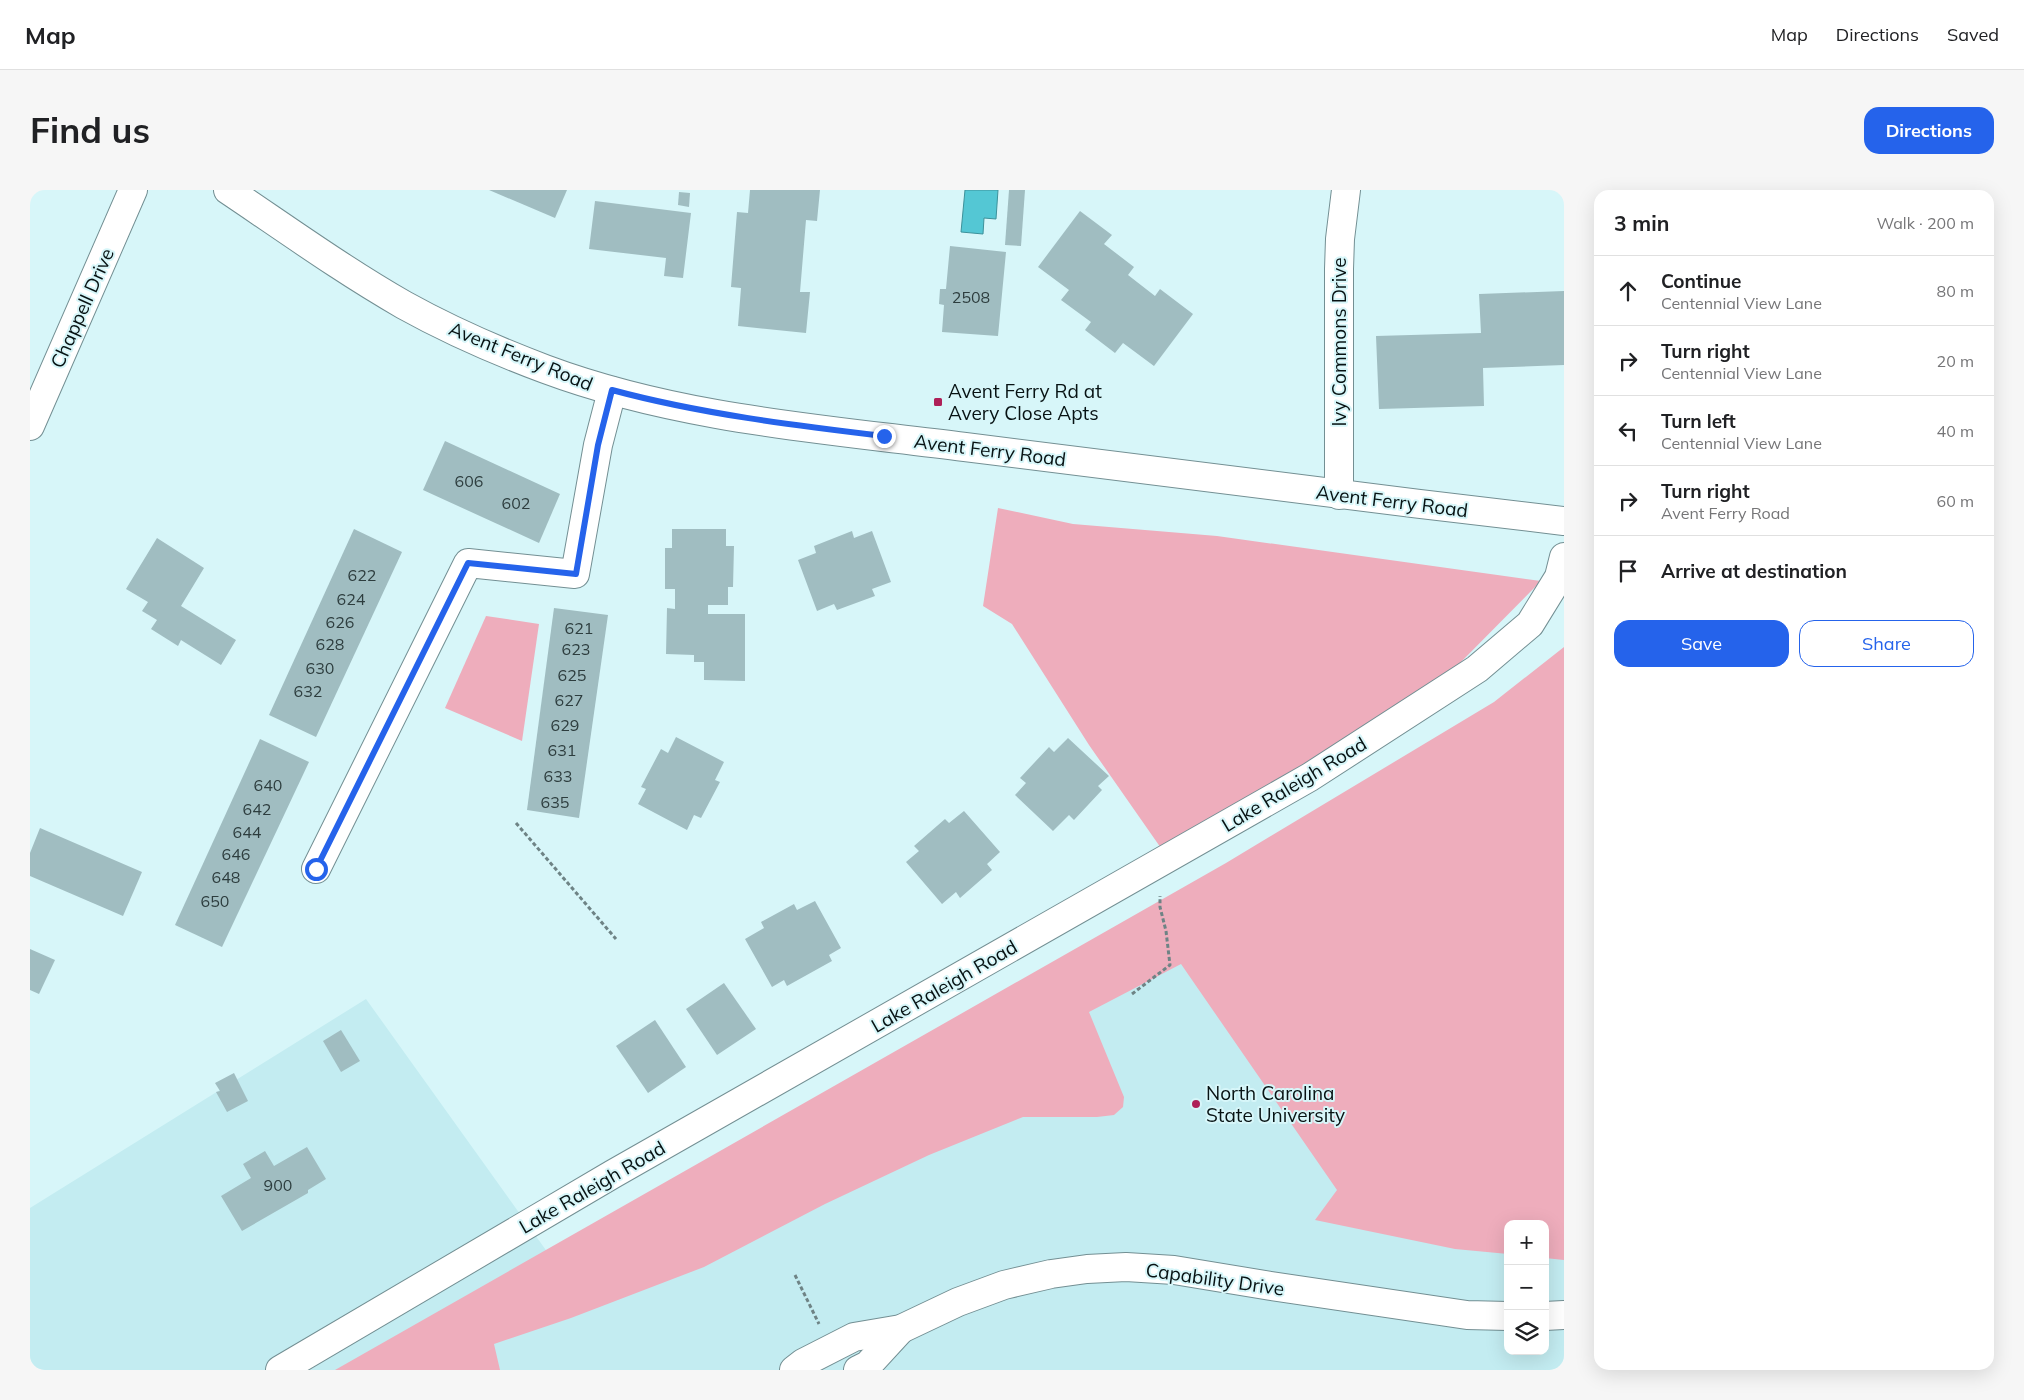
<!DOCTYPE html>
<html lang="en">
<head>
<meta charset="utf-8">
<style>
	body { margin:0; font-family:Mulish,sans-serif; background:#f6f6f6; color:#202124 }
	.controls { position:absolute; right:15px; bottom:15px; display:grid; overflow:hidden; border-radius:10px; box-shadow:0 5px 20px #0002 }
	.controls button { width:45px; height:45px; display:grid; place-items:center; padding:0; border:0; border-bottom:1px solid #e0e0e0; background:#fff; color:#202124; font:25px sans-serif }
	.stop { position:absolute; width:15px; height:15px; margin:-11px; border:4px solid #2563eb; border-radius:50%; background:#fff }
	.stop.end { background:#2563eb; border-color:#fff; box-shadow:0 1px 5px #0008 }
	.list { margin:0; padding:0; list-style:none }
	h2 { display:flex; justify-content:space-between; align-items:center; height:65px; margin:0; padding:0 20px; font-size:21px }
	h2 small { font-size:16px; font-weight:400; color:#757577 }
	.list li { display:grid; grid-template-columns:32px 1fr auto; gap:15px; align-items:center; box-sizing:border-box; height:70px; padding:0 20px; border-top:1px solid #e0e0e0 }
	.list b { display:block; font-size:19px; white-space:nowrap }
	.list p { margin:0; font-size:16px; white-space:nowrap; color:#757577 }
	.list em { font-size:16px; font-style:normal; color:#757577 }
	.actions { display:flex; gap:10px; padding:15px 20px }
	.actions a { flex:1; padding:11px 0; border:1px solid #2563eb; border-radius:15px; text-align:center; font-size:18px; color:#2563eb }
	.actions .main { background:#2563eb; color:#fff }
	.icon { flex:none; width:28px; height:28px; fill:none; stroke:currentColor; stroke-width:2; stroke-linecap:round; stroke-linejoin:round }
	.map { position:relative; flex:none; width:1534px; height:1180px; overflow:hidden; border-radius:15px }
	header { display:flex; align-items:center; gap:30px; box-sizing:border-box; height:70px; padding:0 25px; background:#fff; border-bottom:1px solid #e0e0e0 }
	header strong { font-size:24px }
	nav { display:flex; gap:28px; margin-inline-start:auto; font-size:18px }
	.intro { display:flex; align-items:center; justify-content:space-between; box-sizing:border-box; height:120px; padding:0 30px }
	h1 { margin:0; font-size:35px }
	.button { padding:12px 22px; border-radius:15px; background:#2563eb; color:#fff; font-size:18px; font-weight:700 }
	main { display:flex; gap:30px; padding:0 30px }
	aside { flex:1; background:#fff; border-radius:15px; box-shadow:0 5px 20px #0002 }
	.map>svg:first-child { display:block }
	.built { fill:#c3ecf1; fill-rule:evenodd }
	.green { fill:#eeadbc }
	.water { fill:#54c7d4; stroke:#3d919a }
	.building { fill:#a0bdc1 }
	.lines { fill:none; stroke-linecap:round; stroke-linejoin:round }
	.minor-casing { stroke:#738f93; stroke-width:30 }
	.primary-casing { stroke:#738f93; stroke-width:30 }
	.path { stroke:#6e8385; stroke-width:3; stroke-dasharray:4 2.5; stroke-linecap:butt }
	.minor { stroke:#fff; stroke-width:28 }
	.primary { stroke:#fff; stroke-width:28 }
	.route { stroke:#2563eb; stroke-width:6 }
	.poi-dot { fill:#ae2058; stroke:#d7f6f9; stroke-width:2 }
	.labels { text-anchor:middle; stroke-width:4; stroke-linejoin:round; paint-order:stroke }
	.number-label { font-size:16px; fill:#2d3d3e }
	.street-label { font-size:19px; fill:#071213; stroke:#d7f6f9 }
	.poi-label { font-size:19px; fill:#071213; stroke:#d7f6f9; text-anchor:start }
</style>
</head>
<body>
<header>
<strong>Map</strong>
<nav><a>Map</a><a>Directions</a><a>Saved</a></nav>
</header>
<div class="intro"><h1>Find us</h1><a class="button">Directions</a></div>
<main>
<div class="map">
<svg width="1534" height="1180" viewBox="0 0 1534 1180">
	<rect width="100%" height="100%" fill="#d7f6f9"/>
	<path class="built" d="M1534,499v681h-1534v-162l336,-209 182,254zM1478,1034h37v127h-37z"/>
	<g class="green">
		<polygon points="968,318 1043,334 1187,346 1511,391 1428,475 1305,560 1133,661 1059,555 982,434 953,416"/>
		<polygon points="456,426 509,434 492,551 415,518"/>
		<polygon points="1534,457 1534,1070 1515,1068 1515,1034 1478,1034 1478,1064 1425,1059 1285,1030 1307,1000 1151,774 1059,822 1094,907 1093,917 1084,925 1067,927 993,927 899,965 795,1014 674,1077 541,1128 464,1154 470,1180 305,1180 1196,673 1464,512"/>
	</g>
	<polygon class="water" points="935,0 968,0 966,29 954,28 953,44 931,42"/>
	<g class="building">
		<polygon points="459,0 537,0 525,28"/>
		<polygon points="720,0 790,0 787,31 776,30 770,102 780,102 776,143 708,136 711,98 701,97 707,22 718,23"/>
		<polygon points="979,0 995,0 991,56 975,55"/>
		<polygon points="649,2 660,3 659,17 648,15"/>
		<polygon points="565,11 661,23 653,88 634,86 636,68 559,59"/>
		<polygon points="1050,21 1082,45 1074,54 1104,77 1098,85 1125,106 1130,99 1163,124 1124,176 1093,153 1085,163 1055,140 1061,132 1031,110 1039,100 1008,77"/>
		<polygon points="920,56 976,62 968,146 912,142 914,115 909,114 910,99 916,99"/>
		<polygon points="1534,101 1534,175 1453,178 1454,216 1349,219 1346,146 1451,143 1449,104"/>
		<polygon points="415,251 530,304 509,353 393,300"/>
		<polygon points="324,339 372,362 286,547 239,525"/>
		<polygon points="642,339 696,339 696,356 704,356 703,397 698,397 698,415 678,415 678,424 715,424 715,491 674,490 674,472 664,472 664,465 636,464 637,418 645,419 645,399 635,399 635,358 642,358"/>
		<polygon points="822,341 824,348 842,341 861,392 842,399 845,406 807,420 804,414 787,421 768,370 786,363 784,356"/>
		<polygon points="127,348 174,378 151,416 206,450 191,475 151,450 148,456 121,439 127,430 112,421 118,412 96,399"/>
		<polygon points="524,418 578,425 549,628 497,620"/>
		<polygon points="646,547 694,572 685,590 690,592 671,628 664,625 657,640 608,614 616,599 611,597 631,559 638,563"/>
		<polygon points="1038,548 1079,586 1068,596 1072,600 1044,630 1039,625 1023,641 985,605 996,593 990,588 1019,557 1024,562"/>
		<polygon points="230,549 279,572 192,757 145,735"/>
		<polygon points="934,621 970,662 957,674 962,680 930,708 926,702 912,714 876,672 889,661 884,656 915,629 919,633"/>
		<polygon points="10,638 112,682 93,726 0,686 0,663"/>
		<polygon points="785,711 811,758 799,765 802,771 757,796 754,790 742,797 715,749 734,738 731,732 764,714 767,720"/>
		<polygon points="0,759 25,770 9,804 0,800"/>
		<polygon points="694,793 726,839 687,865 656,819"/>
		<polygon points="625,830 656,877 618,903 586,856"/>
		<polygon points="311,840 330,871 311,882 293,851"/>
		<polygon points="204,883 218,911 197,922 186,902 190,901 185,893"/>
		<polygon points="277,957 296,989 278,1000 278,1003 212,1041 191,1006 221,988 213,974 235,961 244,976"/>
	</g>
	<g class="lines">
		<g class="minor-casing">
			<g id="minor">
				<polyline points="0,236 103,0"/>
				<polyline points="1309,305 1309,79 1310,49 1316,0"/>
				<polyline points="286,679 438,373 545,384 568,255 582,201"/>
				<polyline points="1515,1126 1534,1125"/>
				<polyline points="250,1180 583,984 1280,587 1447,479 1500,434 1529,387 1534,367"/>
				<polyline points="764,1180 773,1173 824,1147 871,1139 928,1112 974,1095 1021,1084 1057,1079 1096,1077 1144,1080 1241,1096 1437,1125 1478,1126"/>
				<polyline points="828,1180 838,1175 871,1139"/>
			</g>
		</g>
		<g class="primary-casing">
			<path id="primary" d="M198,0c58,39 115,80 176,115 45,25 93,46 141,64 134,50 279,60 420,78 199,25 399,51 599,74"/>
		</g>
		<g class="path">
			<polyline points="486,633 586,749"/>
			<polyline points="1102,804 1140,775 1136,741 1130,717 1130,706"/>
			<polyline points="765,1085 789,1134"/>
		</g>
		<use href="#minor" class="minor"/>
		<use href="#primary" class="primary"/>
	</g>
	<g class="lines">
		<path class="route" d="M286,679l152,-306 108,11 22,-129 14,-55c89,24 180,35 272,46"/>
	</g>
	<g class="poi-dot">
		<rect x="903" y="207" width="10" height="10" rx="2.5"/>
		<circle cx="1166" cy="914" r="5"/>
	</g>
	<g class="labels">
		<g class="number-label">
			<text x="941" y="113">2508</text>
			<text x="439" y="297">606</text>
			<text x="486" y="319">602</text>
			<text x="332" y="391">622</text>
			<text x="321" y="415">624</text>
			<text x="310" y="438">626</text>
			<text x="549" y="444">621</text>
			<text x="300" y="460">628</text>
			<text x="546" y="465">623</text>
			<text x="290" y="484">630</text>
			<text x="542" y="491">625</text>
			<text x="278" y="507">632</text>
			<text x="539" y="516">627</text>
			<text x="535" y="541">629</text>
			<text x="532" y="566">631</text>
			<text x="528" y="592">633</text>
			<text x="238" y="601">640</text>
			<text x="525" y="618">635</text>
			<text x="227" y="625">642</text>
			<text x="217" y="648">644</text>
			<text x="206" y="670">646</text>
			<text x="196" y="693">648</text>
			<text x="185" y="717">650</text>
			<text x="248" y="1001">900</text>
		</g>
		<g class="street-label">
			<text transform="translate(52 118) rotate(-66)" y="7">Chappell Drive</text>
			<text transform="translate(1309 152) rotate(-90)" y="7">Ivy Commons Drive</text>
			<text transform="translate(491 166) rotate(22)" y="7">Avent Ferry Road</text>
			<text transform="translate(960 260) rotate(7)" y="7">Avent Ferry Road</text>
			<text transform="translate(1362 311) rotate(7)" y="7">Avent Ferry Road</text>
			<text transform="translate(1264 594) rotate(-31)" y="7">Lake Raleigh Road</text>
			<text transform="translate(914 796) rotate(-30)" y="7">Lake Raleigh Road</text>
			<text transform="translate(562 997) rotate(-30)" y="7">Lake Raleigh Road</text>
			<text transform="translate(1185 1089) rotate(8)" y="7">Capability Drive</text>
		</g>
		<g class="poi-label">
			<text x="918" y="208">Avent Ferry Rd at<tspan x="918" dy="22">Avery Close Apts</tspan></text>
			<text x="1176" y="910">North Carolina<tspan x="1176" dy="22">State University</tspan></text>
		</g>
	</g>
</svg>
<div class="controls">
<button>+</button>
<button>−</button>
<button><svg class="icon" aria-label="layers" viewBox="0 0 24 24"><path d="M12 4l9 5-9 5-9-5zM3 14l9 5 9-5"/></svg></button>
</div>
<div class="stop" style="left:286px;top:679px"></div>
<div class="stop end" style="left:854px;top:246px"></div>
</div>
<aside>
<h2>3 min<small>Walk · 200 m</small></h2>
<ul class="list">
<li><svg class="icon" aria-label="ahead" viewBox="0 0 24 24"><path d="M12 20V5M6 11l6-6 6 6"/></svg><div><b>Continue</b><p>Centennial View Lane</p></div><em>80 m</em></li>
<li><svg class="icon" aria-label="right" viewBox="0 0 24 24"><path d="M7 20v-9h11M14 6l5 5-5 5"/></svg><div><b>Turn right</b><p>Centennial View Lane</p></div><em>20 m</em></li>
<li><svg class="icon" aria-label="left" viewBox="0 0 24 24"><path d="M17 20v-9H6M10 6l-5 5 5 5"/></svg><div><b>Turn left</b><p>Centennial View Lane</p></div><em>40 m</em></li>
<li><svg class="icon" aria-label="right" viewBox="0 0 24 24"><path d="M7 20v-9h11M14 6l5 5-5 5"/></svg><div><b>Turn right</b><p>Avent Ferry Road</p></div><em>60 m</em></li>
<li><svg class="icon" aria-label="arrive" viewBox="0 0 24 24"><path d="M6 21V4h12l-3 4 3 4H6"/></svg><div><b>Arrive at destination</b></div></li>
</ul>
<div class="actions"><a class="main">Save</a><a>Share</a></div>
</aside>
</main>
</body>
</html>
